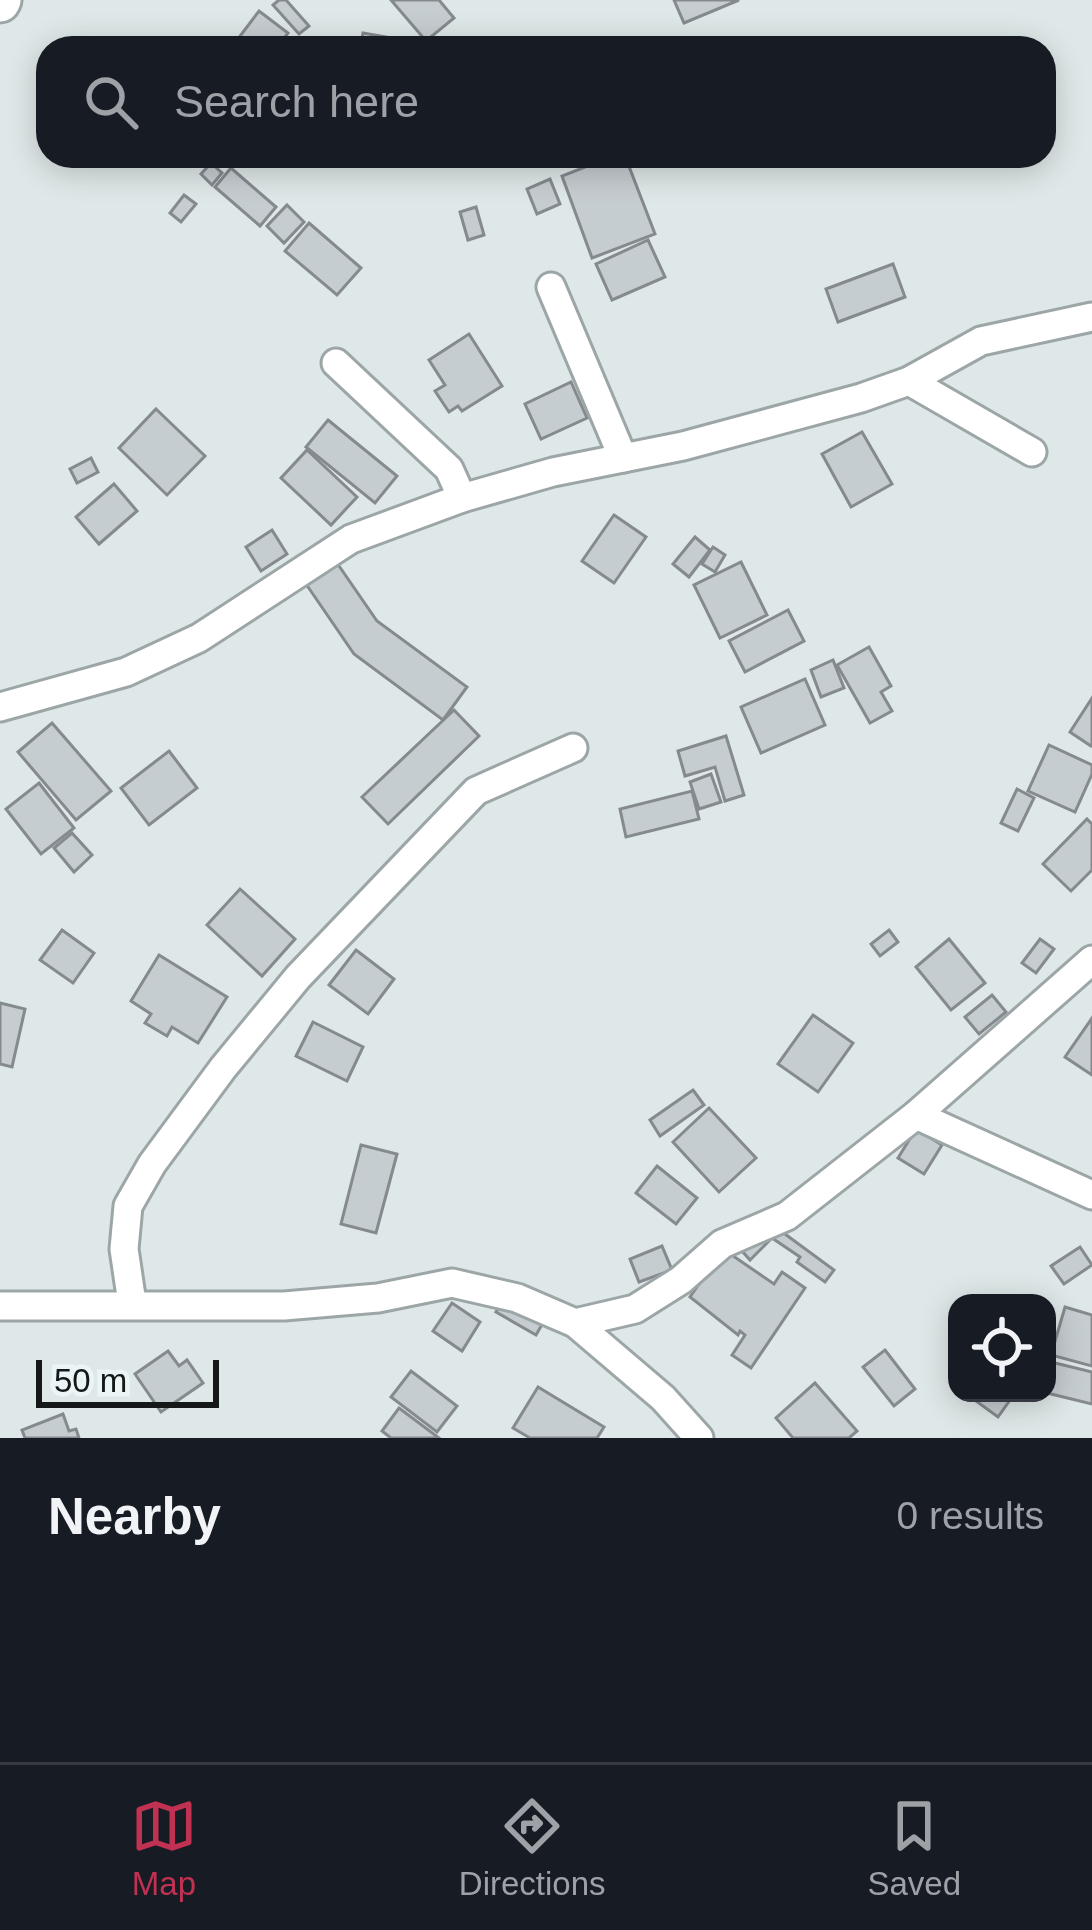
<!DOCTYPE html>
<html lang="en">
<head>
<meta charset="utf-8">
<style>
	body { margin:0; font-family:Arial,sans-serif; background:#242831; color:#f1f3f6 }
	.controls { position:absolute; right:36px; bottom:36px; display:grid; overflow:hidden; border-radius:24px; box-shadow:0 6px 30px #0003 }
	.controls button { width:108px; height:108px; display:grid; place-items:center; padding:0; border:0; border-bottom:3px solid #363941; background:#171b24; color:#f1f3f6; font:60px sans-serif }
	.scale { position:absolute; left:36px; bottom:30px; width:183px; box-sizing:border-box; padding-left:12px; border:6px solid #151819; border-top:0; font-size:33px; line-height:42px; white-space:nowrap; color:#151819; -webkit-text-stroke:9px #ecf5f6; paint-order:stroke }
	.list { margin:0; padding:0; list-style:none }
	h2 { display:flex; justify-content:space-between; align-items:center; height:156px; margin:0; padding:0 48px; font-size:51px }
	h2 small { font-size:39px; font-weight:400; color:#9ea1a6 }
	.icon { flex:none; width:66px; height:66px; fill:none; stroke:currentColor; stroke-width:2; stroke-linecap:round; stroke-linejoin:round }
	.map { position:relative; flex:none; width:1092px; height:1438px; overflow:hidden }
	.search { position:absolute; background:#171b24; box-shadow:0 6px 30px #0003; left:36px; right:36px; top:36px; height:132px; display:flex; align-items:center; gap:30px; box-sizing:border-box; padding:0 42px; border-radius:36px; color:#9ea1a6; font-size:45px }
	.sheet { height:324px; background:#171b24 }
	nav { display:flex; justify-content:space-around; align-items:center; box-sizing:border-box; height:168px; border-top:3px solid #363941; background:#171b24; font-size:33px; color:#9ea1a6 }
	nav a { display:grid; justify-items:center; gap:6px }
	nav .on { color:#c13152 }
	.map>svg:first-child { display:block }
	.building { fill:#c6cdd1; stroke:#848a8e; stroke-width:3 }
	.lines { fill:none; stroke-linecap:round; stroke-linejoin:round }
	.street-casing { stroke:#9da6a6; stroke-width:33 }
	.secondary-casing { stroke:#9da6a6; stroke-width:45 }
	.street { stroke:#fff; stroke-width:27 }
	.secondary { stroke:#fff; stroke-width:39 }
</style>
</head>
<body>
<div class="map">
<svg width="1092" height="1438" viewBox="0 0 1092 1438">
	<rect width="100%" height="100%" fill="#dfe8e8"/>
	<g class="building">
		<polygon points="279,0 286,0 309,26 299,34 273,5"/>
		<polygon points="391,0 439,0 454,18 426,41"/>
		<polygon points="674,0 739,0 684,23"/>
		<polygon points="259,11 288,33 277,48 231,48"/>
		<polygon points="363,33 443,47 442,48 360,48"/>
		<polygon points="613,156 625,156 655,234 592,258 562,176"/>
		<polygon points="211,163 222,173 212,185 201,174"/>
		<polygon points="231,168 276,207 260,226 215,187"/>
		<polygon points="550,179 560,204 537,214 527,189"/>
		<polygon points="184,195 196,204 181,222 170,213"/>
		<polygon points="287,205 304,222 284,243 267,226"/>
		<polygon points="476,207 484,235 468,240 460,212"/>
		<polygon points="309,223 361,268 337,295 285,251"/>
		<polygon points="648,240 665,277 612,300 596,264"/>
		<polygon points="893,264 905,297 838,322 826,289"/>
		<polygon points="469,334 502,386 462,411 458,406 449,412 435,391 445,385 429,360"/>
		<polygon points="571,382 587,418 541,439 525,404"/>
		<polygon points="156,409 205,456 167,495 119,448"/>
		<polygon points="328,420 397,476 375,503 306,447"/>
		<polygon points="862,432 892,484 851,507 822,454"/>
		<polygon points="307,450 357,497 331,525 281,478"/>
		<polygon points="91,458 98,472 77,483 70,469"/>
		<polygon points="114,484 137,511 99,544 76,517"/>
		<polygon points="614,515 646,537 614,583 582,561"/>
		<polygon points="272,530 287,554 261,571 246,547"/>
		<polygon points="695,537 710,550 689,577 673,564"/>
		<polygon points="713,547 725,555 715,572 702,564"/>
		<polygon points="741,562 767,615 720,638 694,585"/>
		<polygon points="337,563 377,621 467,687 443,720 354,654 306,584"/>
		<polygon points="788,610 804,641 745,672 729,641"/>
		<polygon points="869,647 891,686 881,692 892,711 870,723 837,665"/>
		<polygon points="833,660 844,688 821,697 811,670"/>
		<polygon points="805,679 825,725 761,753 741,707"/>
		<polygon points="1092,698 1092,745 1091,746 1070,732"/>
		<polygon points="454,710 479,736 388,824 362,797"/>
		<polygon points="52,723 111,791 76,820 18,752"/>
		<polygon points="726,736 744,795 725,801 715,767 685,776 678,751"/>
		<polygon points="1049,745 1092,765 1092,774 1075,812 1028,791"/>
		<polygon points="169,751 197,788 149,825 121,788"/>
		<polygon points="711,774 721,802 699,809 690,782"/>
		<polygon points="39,783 74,828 41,854 6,809"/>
		<polygon points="1017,789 1034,798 1018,831 1001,823"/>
		<polygon points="692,791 699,819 626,837 620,809"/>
		<polygon points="1087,819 1092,824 1092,870 1071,891 1043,864"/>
		<polygon points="72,833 92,855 74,872 54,848"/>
		<polygon points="240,889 295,939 262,976 207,925"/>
		<polygon points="62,930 94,953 73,983 40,960"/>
		<polygon points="889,930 898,942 880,956 871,944"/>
		<polygon points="949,939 985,983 951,1010 916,967"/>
		<polygon points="1040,939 1054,949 1036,973 1022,963"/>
		<polygon points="356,950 394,979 368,1014 329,985"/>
		<polygon points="159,955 227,997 198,1043 172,1027 167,1036 145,1023 151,1014 131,1001"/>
		<polygon points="992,995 1006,1012 979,1034 965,1017"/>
		<polygon points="0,1003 25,1009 12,1067 0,1064"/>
		<polygon points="813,1015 853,1043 818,1092 778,1064"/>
		<polygon points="1092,1018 1092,1075 1065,1057"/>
		<polygon points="313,1022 363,1047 347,1081 296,1056"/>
		<polygon points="693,1090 704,1105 660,1136 650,1120"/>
		<polygon points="709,1108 756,1158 719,1192 673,1142"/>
		<polygon points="916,1129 942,1145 924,1174 898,1158"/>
		<polygon points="361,1145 397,1154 376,1233 341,1224"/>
		<polygon points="657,1166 697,1198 676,1224 636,1193"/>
		<polygon points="770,1223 834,1270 825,1282 797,1262 800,1257 772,1238 750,1260 742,1251"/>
		<polygon points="662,1246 672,1270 639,1282 630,1259"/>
		<polygon points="1080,1247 1092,1265 1064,1284 1051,1266"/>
		<polygon points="723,1249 774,1284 782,1272 805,1288 751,1368 732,1355 745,1335 740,1331 738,1335 690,1297"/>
		<polygon points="505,1298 544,1321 536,1335 496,1312"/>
		<polygon points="452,1303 480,1322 462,1351 433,1331"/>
		<polygon points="1065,1307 1092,1315 1092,1366 1051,1355"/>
		<polygon points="885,1350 915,1389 894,1406 863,1367"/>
		<polygon points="168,1351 179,1366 187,1360 203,1383 161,1412 135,1374"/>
		<polygon points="1047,1361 1092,1372 1092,1404 1047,1393"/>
		<polygon points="411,1371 457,1406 437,1432 391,1397"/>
		<polygon points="815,1383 857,1431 849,1438 793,1438 776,1418"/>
		<polygon points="538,1387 604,1427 597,1438 530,1438 513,1428"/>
		<polygon points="965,1393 1015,1393 998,1417"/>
		<polygon points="399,1408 439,1438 391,1438 382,1431"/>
		<polygon points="63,1414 69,1431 76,1429 79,1438 25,1438 22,1430"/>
	</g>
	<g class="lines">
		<g class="street-casing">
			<g id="street">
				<polyline points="551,287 623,458"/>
				<polyline points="336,363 449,469 462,498"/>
				<polyline points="909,381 1032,452"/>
				<polyline points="0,707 126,672 199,638 351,539 462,498 553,472 683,446 861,398 909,381 981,341 1092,317"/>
				<polyline points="916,1115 1092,1195"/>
				<polyline points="132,1303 124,1249 128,1206 152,1164 223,1068 298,977 476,791 573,748"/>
				<polyline points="0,1306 284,1306 378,1298 452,1283 517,1298 575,1323 663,1398 699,1438"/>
				<polyline points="575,1323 635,1309 681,1280 722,1244 787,1216 916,1115 1092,960"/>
			</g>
		</g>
		<g class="secondary-casing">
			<polyline id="secondary" points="0,2 1,0"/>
		</g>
		<use href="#street" class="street"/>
		<use href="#secondary" class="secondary"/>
	</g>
</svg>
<div class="controls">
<button><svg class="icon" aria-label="locate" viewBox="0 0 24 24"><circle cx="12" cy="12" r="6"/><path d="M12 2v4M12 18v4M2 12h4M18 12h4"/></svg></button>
</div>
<div class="scale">50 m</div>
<div class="search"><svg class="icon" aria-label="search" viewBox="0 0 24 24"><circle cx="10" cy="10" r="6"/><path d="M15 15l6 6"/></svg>Search here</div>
</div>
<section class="sheet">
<h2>Nearby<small>0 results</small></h2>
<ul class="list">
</ul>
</section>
<nav>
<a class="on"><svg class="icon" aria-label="map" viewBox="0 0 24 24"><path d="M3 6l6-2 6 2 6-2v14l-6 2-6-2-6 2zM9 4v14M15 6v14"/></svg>Map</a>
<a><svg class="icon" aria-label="directions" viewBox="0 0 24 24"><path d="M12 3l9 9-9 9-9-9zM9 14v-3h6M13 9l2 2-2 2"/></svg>Directions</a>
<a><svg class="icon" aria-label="saved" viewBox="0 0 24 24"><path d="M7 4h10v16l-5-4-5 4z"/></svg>Saved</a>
</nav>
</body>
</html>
